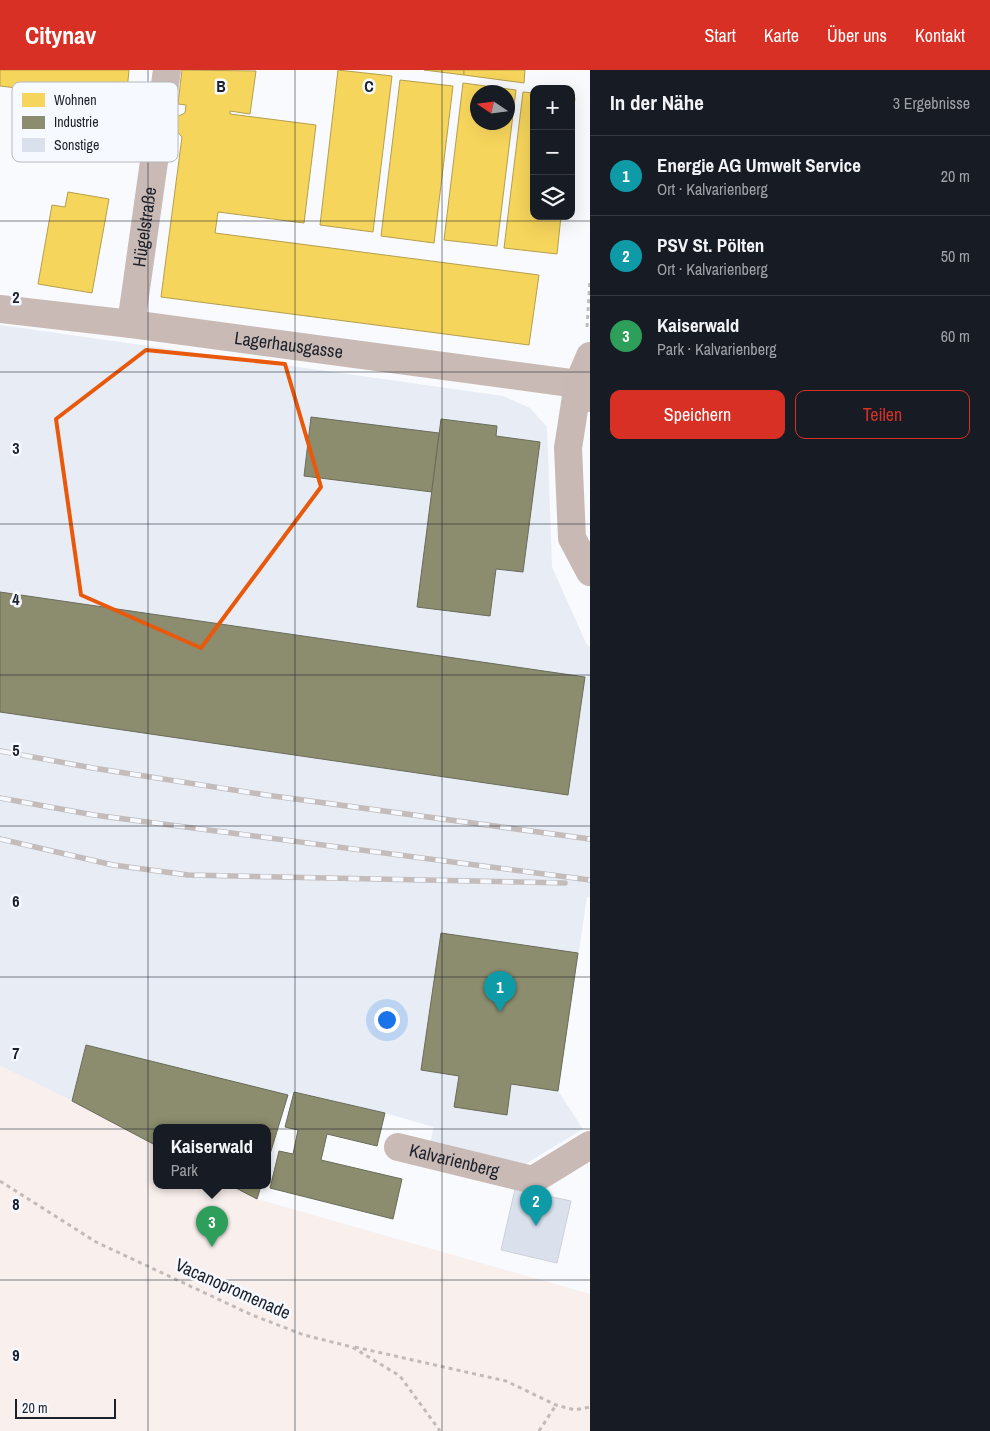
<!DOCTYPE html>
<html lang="de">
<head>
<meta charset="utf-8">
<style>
	body { margin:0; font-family:"Archivo Narrow",sans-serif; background:#242831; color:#f1f3f6 }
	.controls { position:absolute; right:15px; top:15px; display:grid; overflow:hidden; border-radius:10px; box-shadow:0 5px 20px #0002 }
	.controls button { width:45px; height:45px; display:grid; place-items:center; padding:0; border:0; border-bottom:1px solid #363941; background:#171b24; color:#f1f3f6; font:25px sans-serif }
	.compass { position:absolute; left:470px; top:15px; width:45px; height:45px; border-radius:50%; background:#171b24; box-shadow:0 5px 20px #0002; rotate:283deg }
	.scale { position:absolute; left:15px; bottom:12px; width:101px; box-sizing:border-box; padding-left:5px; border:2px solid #1c212b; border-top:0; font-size:14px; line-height:18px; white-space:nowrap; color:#1c212b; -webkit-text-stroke:4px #f6f9ff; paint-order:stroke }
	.you { position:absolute; left:386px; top:949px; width:18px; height:18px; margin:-12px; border:4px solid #fff; border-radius:50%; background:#1a73e8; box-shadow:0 0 0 8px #1a73e833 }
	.badge { display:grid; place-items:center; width:32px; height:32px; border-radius:50%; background:#d93025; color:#fff; font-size:16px; font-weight:700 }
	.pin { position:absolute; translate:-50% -41px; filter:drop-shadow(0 1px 2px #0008) }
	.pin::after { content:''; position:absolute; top:26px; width:18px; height:15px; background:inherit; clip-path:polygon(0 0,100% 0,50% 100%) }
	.popup { position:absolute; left:153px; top:1054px; width:118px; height:65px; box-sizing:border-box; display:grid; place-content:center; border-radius:10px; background:#171b24; filter:drop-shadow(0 1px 4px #0005); font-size:16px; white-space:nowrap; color:#9ea1a6 }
	.popup b { font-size:19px; color:#f1f3f6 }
	.popup::after { content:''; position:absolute; left:50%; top:100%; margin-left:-10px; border:10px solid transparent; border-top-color:#171b24 }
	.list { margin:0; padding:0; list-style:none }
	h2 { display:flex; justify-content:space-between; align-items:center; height:65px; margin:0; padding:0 20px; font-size:21px }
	h2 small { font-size:16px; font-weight:400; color:#9ea1a6 }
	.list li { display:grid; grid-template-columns:32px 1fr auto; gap:15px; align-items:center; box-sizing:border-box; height:80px; padding:0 20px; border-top:1px solid #363941 }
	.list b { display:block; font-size:19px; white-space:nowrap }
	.list p { margin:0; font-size:16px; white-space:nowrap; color:#9ea1a6 }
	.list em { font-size:16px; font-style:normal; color:#9ea1a6 }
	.actions { display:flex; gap:10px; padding:15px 20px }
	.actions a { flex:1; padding:11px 0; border:1px solid #d93025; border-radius:10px; text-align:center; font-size:18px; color:#d93025 }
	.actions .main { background:#d93025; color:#fff }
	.icon { flex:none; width:28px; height:28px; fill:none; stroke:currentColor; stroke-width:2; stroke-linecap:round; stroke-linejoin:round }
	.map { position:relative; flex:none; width:590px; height:1361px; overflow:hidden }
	header { display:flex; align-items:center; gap:30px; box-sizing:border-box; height:70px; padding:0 25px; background:#d93025; color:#fff }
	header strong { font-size:24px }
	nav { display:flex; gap:28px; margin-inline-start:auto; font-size:18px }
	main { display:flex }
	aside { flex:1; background:#171b24 }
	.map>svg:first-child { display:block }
	.built { fill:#e7ecf5 }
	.green { fill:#f9efec }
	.homes { fill:#f6d55c; stroke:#b59f4d; fill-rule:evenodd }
	.industry { fill:#8c8c6e; stroke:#6a6c5a }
	.building { fill:#dae1ed; stroke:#ced1d7 }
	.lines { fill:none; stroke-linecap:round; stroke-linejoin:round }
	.path { stroke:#c3bbb9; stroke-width:3; stroke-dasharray:4 4; stroke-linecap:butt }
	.street { stroke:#c9bab6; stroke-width:28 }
	.secondary { stroke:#c8b9b5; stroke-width:28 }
	.rail-casing { stroke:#c3bcbb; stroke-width:5.5 }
	.rail { stroke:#f6f9ff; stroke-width:4; stroke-dasharray:11; stroke-linecap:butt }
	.marked { fill:none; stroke:#e8590c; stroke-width:4; stroke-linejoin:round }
	.grid { fill:none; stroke:#1c212b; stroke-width:1; stroke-opacity:0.55 }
	.labels { text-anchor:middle; stroke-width:5; stroke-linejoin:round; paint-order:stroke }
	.street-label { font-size:18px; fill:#1c212b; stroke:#f6f9ff }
	.key { fill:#f6f9ff; stroke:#b5b8bf; stroke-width:1 }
	.key-label { font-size:14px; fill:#1c212b }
	.grid-label { font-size:16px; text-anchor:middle; font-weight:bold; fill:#1c212b; stroke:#f6f9ff; stroke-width:5; stroke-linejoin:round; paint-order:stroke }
</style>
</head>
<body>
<header>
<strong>Citynav</strong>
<nav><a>Start</a><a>Karte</a><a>Über uns</a><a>Kontakt</a></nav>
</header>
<main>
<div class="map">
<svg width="590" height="1361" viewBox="0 0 590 1361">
	<rect width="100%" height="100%" fill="#f8fafd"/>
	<polygon class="built" points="0,255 503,326 530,338 547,357 552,497 586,573 590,577 590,827 587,827 558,1021 583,1059 522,1096 430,1074 434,1057 385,1043 294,1022 288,1025 267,1094 267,1058 157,1058 72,1031 0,996"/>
	<polygon class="green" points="0,996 72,1031 157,1076 157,1116 232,1116 257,1129 590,1224 590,1361 0,1361"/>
	<g class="homes">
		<polygon points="0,0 129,0 126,31 0,16"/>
		<polygon points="182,0 256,1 250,44 230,41 230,44 316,55 304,153 218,142 215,163 539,205 529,275 161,227 182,67 168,51 185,43 186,35 178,34"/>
		<polygon points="338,0 392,6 373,162 320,155"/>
		<polygon points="424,0 464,0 464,5"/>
		<polygon points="464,0 525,0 524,13 464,5"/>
		<polygon points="400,10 453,16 434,173 381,166"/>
		<path d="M463,13l53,7 -19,156 -53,-6zM478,22h30v30h-30z"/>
		<polygon points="523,22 534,23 534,146 561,146 557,184 504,178"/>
		<polygon points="571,28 575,28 571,63"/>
		<polygon points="68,122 109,129 92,223 38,214 52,135 65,137"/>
	</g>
	<g class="industry">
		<polygon points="311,347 439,363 432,422 304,406"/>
		<polygon points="441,349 497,356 496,366 540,372 523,502 496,499 490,546 417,537"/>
		<polygon points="0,522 585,607 568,725 0,642"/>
		<polygon points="441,863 578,883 558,1021 511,1014 507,1045 454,1037 459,1006 421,1000"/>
		<polygon points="86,975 288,1025 267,1094 267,1058 157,1058 157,1076 72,1031"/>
		<polygon points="294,1022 385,1043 377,1076 327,1064 321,1090 402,1109 393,1149 270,1118 279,1081 293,1084 298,1060 285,1057"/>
		<polygon points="232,1116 261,1116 257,1129"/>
	</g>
	<polygon class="building" points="515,1119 571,1131 557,1193 501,1180"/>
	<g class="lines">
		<g class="path">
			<polyline points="587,257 590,209"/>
			<polyline points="0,1111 96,1172 252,1245 304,1265 352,1277 400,1306 440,1361"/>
			<polyline points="355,1277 506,1311 556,1335 575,1340 590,1337"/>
			<polyline points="539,1361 556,1335"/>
		</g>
		<g class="street">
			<path id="s1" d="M0,239l131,15 447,60 12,14"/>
			<path id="s2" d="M131,254l36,-254"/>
			<path id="s3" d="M398,1077l135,33 57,-35"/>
		</g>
		<polyline class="secondary" points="590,286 578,314 568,378 572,468 590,502"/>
		<g class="rail-casing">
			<g id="rail">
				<polyline points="0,681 93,698 266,725 590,769"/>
				<polyline points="0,728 94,745 590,810"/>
				<polyline points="0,769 113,795 188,805 565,813"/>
			</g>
		</g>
		<use href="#rail" class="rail"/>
	</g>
	<path class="marked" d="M146,280l139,14 36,123 -120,161 -120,-53 -25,-176z"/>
	<path class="grid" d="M148,0v1361M295,0v1361M442,0v1361M0,151h590M0,302h590M0,454h590M0,605h590M0,756h590M0,907h590M0,1059h590M0,1210h590"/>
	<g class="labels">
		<g class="street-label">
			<text dy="6" stroke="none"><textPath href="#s2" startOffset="98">Hügelstraße</textPath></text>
			<text dy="6" stroke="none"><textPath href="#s1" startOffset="291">Lagerhausgasse</textPath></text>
			<text dy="6" stroke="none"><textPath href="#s3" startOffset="58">Kalvarienberg</textPath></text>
			<text transform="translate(233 1219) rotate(24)" y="6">Vacanopromenade</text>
		</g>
	</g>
	<rect x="12" y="12" width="166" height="80" rx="8" class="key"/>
	<rect x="22" y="23" width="23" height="14" fill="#f6d55c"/>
	<rect x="22" y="46" width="23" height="13" fill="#8c8c6e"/>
	<rect x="22" y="68" width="23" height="14" fill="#dae1ed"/>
	<g class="key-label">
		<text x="54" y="35">Wohnen</text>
		<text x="54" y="57">Industrie</text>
		<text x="54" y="80">Sonstige</text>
	</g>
	<g class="grid-label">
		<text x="221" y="22">B</text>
		<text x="369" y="22">C</text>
		<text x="16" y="233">2</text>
		<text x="16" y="384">3</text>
		<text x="16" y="535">4</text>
		<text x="16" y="686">5</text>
		<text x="16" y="837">6</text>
		<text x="16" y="989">7</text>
		<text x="16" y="1140">8</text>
		<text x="16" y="1291">9</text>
	</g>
</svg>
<div class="controls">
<button>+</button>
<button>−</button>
<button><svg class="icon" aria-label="layers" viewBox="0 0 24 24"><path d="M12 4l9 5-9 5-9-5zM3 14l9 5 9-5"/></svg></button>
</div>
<svg class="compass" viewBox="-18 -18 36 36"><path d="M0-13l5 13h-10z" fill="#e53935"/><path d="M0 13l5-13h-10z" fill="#9ea1a6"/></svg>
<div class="scale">20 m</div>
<div class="you"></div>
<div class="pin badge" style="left:500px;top:942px;background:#0f9aa8">1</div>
<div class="pin badge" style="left:536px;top:1156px;background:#0f9aa8">2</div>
<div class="pin badge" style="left:212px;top:1177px;background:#2e9e5b">3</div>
<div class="popup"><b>Kaiserwald</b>Park</div>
</div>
<aside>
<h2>In der Nähe<small>3 Ergebnisse</small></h2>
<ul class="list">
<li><span class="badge" style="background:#0f9aa8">1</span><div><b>Energie AG Umwelt Service</b><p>Ort · Kalvarienberg</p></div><em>20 m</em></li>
<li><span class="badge" style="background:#0f9aa8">2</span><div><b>PSV St. Pölten</b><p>Ort · Kalvarienberg</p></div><em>50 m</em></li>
<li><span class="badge" style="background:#2e9e5b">3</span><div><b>Kaiserwald</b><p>Park · Kalvarienberg</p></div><em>60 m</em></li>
</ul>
<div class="actions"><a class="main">Speichern</a><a>Teilen</a></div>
</aside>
</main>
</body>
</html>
